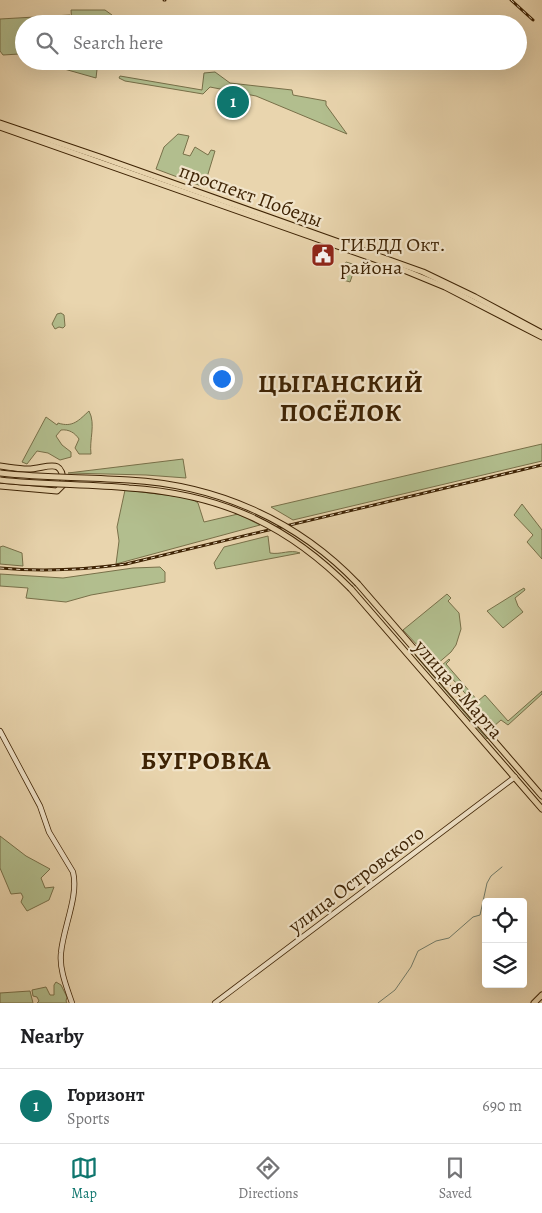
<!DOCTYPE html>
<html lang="en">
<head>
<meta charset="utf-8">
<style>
	body { margin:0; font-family:Alegreya,serif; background:#f6f6f6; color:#202124 }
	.controls { position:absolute; right:15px; bottom:15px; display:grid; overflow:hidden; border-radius:5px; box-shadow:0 5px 20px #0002 }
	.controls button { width:45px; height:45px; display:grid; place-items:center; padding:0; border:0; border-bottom:1px solid #e0e0e0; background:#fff; color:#202124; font:25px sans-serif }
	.you { position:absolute; left:221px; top:378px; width:18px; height:18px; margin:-12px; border:4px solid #fff; border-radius:50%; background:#1a73e8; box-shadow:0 0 0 8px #1a73e833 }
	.badge { display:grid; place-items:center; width:32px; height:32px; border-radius:50%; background:#0f766e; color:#fff; font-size:16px; font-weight:700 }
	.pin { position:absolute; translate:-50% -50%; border:2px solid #fff; box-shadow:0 1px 5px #0006 }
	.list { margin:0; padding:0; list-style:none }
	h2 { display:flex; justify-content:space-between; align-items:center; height:65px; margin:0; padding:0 20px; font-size:21px }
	h2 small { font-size:16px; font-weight:400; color:#757577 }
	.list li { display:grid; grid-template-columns:32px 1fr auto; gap:15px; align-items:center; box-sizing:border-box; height:75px; padding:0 20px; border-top:1px solid #e0e0e0 }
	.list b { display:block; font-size:19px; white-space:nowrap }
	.list p { margin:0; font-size:16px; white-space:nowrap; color:#757577 }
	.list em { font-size:16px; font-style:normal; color:#757577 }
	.icon { flex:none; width:28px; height:28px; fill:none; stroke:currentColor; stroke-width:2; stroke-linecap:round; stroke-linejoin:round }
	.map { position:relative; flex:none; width:542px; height:1003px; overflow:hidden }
	.search { position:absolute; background:#fff; box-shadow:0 5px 20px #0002; left:15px; right:15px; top:15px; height:55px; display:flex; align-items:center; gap:12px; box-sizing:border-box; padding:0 18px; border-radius:28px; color:#757577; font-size:19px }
	.sheet { height:140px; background:#fff }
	nav { display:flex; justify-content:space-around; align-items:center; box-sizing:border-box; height:70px; border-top:1px solid #e0e0e0; background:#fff; font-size:14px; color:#757577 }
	nav a { display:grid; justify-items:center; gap:2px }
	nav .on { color:#0f766e }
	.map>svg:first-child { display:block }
	.green { fill:#b2be8e; stroke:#787049 }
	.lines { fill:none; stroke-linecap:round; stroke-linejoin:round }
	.stream { stroke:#737c69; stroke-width:1 }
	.secondary-casing { stroke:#3e2304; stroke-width:6 }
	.primary-casing { stroke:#3e2304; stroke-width:7 }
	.secondary { stroke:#f1e4ca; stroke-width:4.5 }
	.primary { stroke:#e9d5ae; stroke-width:5 }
	.rail-casing { stroke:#3e2304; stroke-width:3 }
	.rail { stroke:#f1e4ca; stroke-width:1; stroke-dasharray:4; stroke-linecap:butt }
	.primary-bridge-casing { stroke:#3e2304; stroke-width:7; stroke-linecap:butt }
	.primary-bridge { stroke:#e9d5ae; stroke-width:5 }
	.labels { text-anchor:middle; stroke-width:4.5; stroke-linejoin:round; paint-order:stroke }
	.street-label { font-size:20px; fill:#3e2304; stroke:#f1e4ca }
	.poi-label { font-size:20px; fill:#3e2304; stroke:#f1e4ca; text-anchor:start }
	.district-label { font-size:25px; font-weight:bold; letter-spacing:1px; fill:#3e2304; stroke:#f1e4ca }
</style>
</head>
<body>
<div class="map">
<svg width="542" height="1003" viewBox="0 0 542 1003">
	<rect width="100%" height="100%" fill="#e9d5ae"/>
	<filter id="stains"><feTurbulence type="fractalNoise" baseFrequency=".004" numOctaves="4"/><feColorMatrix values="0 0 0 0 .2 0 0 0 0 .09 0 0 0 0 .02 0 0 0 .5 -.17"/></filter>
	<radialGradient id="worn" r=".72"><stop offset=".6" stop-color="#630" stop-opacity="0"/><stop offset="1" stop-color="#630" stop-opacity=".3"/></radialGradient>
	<g class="green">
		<polygon points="71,10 105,10 112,15 114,24 72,24"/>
		<polygon points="70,15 71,24 24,24 24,56 19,56 19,54 3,55 0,51 0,19"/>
		<polygon points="42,61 98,61 96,78 43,63"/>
		<polygon points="215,72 230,83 292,90 293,95 326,101 326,105 347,134 256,96 210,87 203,94 125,81 119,78 120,76 202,90 204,73"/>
		<polygon points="178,134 189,136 183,154 190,156 195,147 208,155 211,150 215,151 204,187 156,169 164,147"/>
		<polygon points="346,262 356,265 350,282 340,279"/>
		<polygon points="61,313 64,315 65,326 63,328 59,327 55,329 52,324 57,314"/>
		<path d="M89,411c7,13 0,29 2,43h-12l-4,-6 4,-9c-4,-6 -10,-10 -18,-9l-5,6 6,9 9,7v5l-11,3 -12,-7 -11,-2 -10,13 -5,-2 24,-45 11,8 1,-2c15,5 21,-3 31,-12z"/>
		<polygon points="542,444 542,461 293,520 271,507"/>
		<polygon points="183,459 186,478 146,475 68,473"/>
		<polygon points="125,490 191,498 198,503 204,522 238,514 260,525 116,564 119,541 117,527"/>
		<polygon points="522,504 542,530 542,559 527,542 533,535 514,515"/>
		<path d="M268,536l2,17c11,2 20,-4 30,0l-84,16 -2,-6 10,-16z"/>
		<polygon points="3,546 22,553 23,566 0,564 0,547"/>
		<polygon points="160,567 165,572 165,582 91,595 66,602 26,598 28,588 0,586 0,574 63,578 133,568"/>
		<polygon points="524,588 525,590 515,598 518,606 523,612 503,628 487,611"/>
		<polygon points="447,594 451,598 448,601 459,613 461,629 456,645 451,652 436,665 403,630"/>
		<polygon points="416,654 488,738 487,739 415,655"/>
		<polygon points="449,659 450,660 446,664 478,701 485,695 508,721 542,691 542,694 508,725 501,720 494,726 441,666"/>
		<polygon points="0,836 26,856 50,869 41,878 45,888 54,887 49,900 27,911 21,902 23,897 21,893 11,894 0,868"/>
		<polygon points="56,982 61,985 67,997 66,1001 67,1003 37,1003 39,1001 37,997 33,996 32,990 46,987 50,995 54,995 54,985"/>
		<polygon points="30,991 33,1003 0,1003 0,993"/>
	</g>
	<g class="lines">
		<polyline class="stream" points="378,1003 395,990 411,967 418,951 436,941 449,938 473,917 480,915 487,883 491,876 502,867"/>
		<g class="secondary-casing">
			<g id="secondary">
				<path d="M0,731l40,75 9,26 24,40c6,24 -10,56 -12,81 -2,16 6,35 11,50"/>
				<polyline points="215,1003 515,777"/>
			</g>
		</g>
		<g class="primary-casing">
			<g id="primary">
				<polyline points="0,123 100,157 423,272 475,297 542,333"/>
				<polyline points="0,127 394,266 445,287 542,337"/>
				<path d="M0,466c9,1 18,3 28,3 18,0 36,-14 35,16l-6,6 -57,-5"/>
				<polyline points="358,584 542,796"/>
				<polyline points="351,589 542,809"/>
				<polyline points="534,1003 542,995"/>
			</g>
		</g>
		<use href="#secondary" class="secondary"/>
		<use href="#primary" class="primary"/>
		<g class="rail-casing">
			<g id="rail">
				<polyline points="164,0 165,0"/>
				<polyline points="511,0 533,20"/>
				<path d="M0,568c45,4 82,2 126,-4l416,-99"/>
			</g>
		</g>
		<use href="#rail" class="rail"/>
		<g class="primary-bridge-casing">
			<g id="primary-bridge">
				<path d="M0,473c43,5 86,4 129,7 88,5 168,40 229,104"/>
				<path d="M0,480c43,5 86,4 129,8 91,6 158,36 222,101"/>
			</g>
		</g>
		<use href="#primary-bridge" class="primary-bridge"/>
	</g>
	<defs>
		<g id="civic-square" transform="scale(1.25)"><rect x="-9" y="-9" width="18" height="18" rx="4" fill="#8f2418" stroke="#f1e4ca"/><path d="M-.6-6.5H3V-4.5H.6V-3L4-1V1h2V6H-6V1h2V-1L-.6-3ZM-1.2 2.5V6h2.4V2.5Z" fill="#fff"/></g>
	</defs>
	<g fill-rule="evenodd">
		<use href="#civic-square" x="323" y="255"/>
	</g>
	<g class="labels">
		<g class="street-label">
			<text transform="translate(251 195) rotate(20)" y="7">проспект Победы</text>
			<text transform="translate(459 689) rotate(49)" y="7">улица 8 Марта</text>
			<text transform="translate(356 879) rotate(-37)" y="7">улица Островского</text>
		</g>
		<g class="poi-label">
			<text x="340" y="251">ГИБДД Окт.<tspan x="340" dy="23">района</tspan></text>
		</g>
		<g class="district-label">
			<text x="341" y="392">ЦЫГАНСКИЙ<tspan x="341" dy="29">ПОСЁЛОК</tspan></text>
			<text x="206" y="769">БУГРОВКА</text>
		</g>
	</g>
	<rect width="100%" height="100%" filter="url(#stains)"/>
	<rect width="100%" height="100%" fill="url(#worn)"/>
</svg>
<div class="controls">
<button><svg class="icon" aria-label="locate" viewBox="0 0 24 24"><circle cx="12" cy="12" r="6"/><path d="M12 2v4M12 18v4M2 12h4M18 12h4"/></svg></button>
<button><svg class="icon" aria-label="layers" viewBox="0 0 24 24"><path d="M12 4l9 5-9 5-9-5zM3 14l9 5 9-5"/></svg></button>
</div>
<div class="you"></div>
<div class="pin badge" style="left:233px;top:102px">1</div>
<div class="search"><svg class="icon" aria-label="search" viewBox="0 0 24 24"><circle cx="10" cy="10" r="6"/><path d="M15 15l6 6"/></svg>Search here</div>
</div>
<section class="sheet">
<h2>Nearby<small></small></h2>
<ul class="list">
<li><span class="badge">1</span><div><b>Горизонт</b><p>Sports</p></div><em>690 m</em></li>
</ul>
</section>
<nav>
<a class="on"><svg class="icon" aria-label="map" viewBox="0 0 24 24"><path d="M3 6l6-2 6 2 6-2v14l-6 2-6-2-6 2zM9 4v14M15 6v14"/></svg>Map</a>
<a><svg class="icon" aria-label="directions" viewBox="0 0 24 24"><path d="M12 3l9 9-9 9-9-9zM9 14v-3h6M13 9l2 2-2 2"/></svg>Directions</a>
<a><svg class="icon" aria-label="saved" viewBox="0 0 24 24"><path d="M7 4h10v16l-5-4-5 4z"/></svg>Saved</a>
</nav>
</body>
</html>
